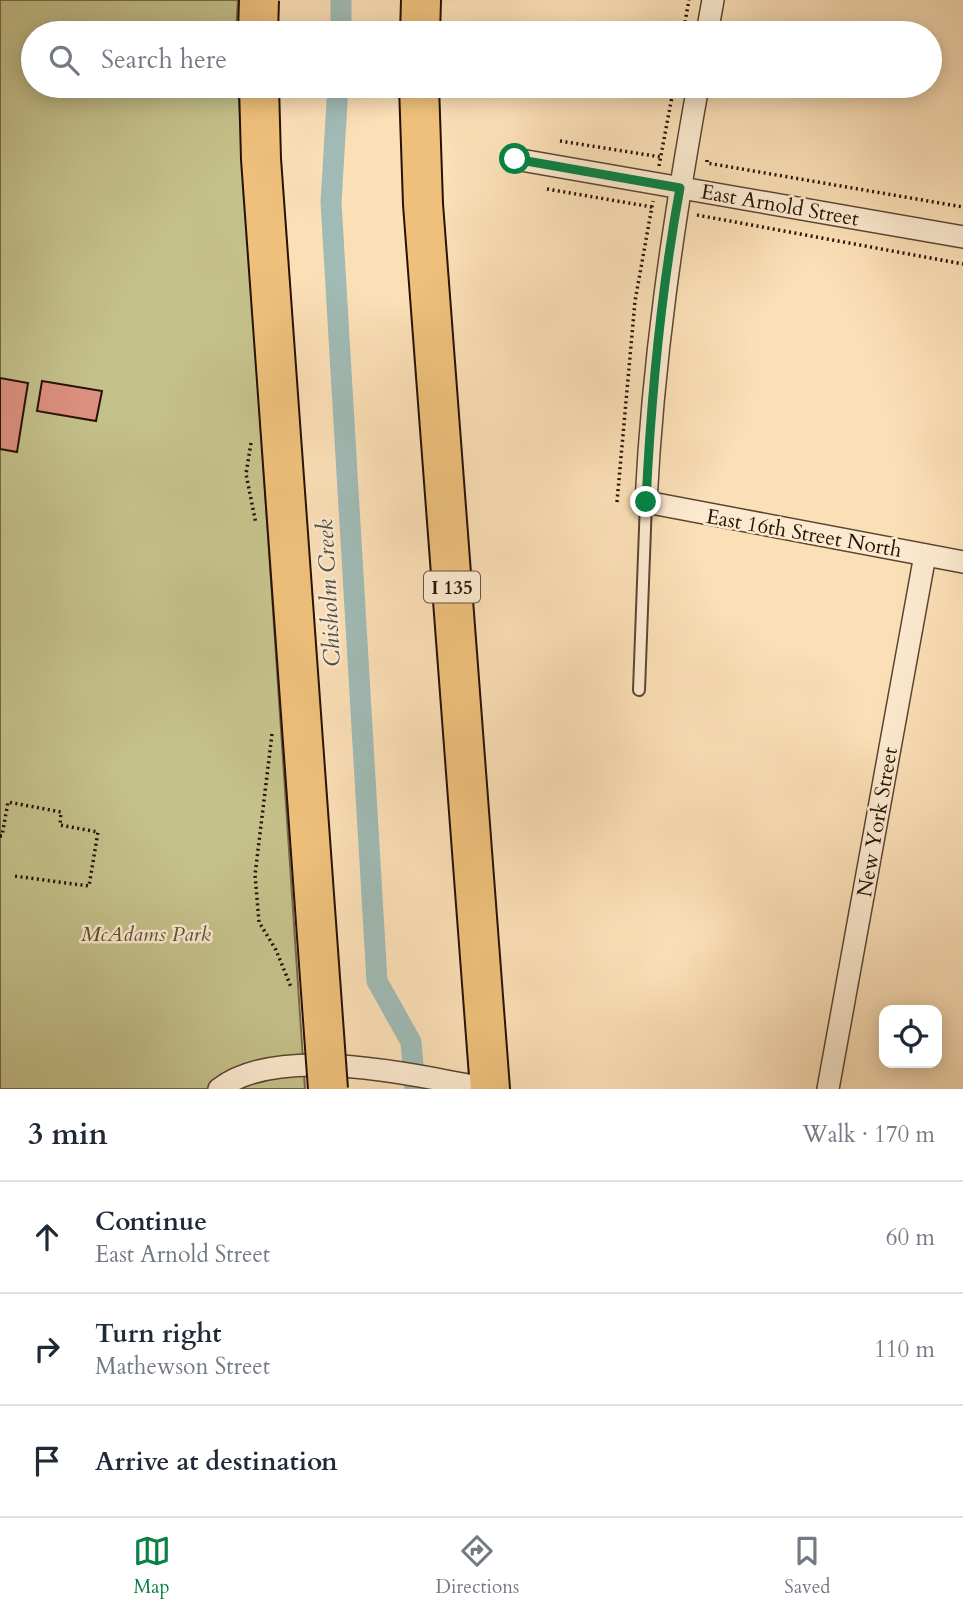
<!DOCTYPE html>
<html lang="en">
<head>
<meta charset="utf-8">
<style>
	body { margin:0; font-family:Cardo,serif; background:#f6f6f7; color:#1f2937 }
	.controls { position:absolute; right:21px; bottom:21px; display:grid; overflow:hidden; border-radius:14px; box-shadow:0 4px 18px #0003 }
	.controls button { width:63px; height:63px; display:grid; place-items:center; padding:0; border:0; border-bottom:2px solid #e0e1e3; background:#fff; color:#1f2937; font:35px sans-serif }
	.stop { position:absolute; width:21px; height:21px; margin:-16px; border:5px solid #0b8043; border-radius:50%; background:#fff }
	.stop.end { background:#0b8043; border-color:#fff; box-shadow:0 2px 7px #0008 }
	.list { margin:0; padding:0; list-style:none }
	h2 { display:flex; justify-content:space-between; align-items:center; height:91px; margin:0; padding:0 28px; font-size:30px }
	h2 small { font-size:23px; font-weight:400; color:#747a83 }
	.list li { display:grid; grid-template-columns:46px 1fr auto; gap:21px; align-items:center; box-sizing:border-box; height:112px; padding:0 28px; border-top:2px solid #e0e1e3 }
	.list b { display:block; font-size:26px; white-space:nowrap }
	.list p { margin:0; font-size:23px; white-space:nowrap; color:#747a83 }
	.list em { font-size:23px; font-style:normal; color:#747a83 }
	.icon { flex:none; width:38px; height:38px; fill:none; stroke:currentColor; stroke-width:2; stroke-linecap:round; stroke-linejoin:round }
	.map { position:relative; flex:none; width:963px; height:1089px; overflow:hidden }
	.search { position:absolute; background:#fff; box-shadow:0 4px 18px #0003; left:21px; right:21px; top:21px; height:77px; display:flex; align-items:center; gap:18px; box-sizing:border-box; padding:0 24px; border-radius:38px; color:#747a83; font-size:26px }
	.sheet { height:427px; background:#fff }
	nav { display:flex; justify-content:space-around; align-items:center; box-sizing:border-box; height:98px; border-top:2px solid #e0e1e3; background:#fff; font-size:19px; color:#747a83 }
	nav a { display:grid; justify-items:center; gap:4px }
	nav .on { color:#0b8043 }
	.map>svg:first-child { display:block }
	.green { fill:#c4c08a; stroke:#766948; stroke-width:2 }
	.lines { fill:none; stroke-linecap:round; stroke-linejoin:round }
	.canal { stroke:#a0bbb6; stroke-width:21 }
	.building { fill:#dc907f; stroke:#271205; stroke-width:2 }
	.service-casing { stroke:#5c4531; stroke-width:14 }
	.minor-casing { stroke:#5c4531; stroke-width:24 }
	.motorway-casing { stroke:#271205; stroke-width:42 }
	.path { stroke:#271205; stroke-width:3.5; stroke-dasharray:2 3.5; stroke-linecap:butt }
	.service { stroke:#fcead0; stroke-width:10 }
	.minor { stroke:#fcead0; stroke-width:21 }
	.motorway { stroke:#eec07b; stroke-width:38 }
	.motorway-bridge-casing { stroke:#271205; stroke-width:42; stroke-linecap:butt }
	.motorway-bridge { stroke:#eec07b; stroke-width:38 }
	.route { stroke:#0b8043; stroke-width:9 }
	.labels { text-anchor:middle; stroke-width:5; stroke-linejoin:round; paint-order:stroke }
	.shield { fill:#fcead0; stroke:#675342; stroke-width:2 }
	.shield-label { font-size:19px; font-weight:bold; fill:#271205 }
	.street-label { font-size:21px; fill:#271205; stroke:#fcead0 }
	.park-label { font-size:21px; font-style:italic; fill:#5e4f34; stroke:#fcead0 }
	.water-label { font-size:23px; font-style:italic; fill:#514d43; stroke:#fcead0 }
</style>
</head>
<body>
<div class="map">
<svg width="963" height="1089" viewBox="0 0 963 1089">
	<rect width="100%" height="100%" fill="#fbdfb6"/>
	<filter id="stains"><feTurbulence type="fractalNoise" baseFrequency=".00286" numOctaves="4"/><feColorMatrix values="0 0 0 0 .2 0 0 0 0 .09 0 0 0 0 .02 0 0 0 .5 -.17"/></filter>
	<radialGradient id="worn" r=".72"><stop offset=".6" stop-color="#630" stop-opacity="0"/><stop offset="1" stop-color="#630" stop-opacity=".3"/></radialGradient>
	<polygon class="green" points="0,0 238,0 236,33 33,33 33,86 238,86 305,1089 0,1089"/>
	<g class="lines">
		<g class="canal">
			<polyline points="341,33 341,0"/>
			<polyline points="338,86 331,202 377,981 411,1042 415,1089"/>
		</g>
	</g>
	<g class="building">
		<polygon points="0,378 28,383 17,452 0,449"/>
		<polygon points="42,381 102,391 96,421 37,411"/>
	</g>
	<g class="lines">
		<g class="service-casing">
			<polyline id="service" points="639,690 646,502"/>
		</g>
		<g class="minor-casing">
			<g id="minor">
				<polyline points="707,33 713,0"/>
				<path d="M698,86c-25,139 -45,274 -52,416l317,60"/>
				<polyline points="515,159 963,237"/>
				<path d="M219,1089c61,-47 198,-13 269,0"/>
				<polyline points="828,1089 925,555"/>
			</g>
		</g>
		<g class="motorway-casing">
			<g id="motorway">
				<polyline points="420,33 421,0"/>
				<polyline points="419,86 423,204 490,1089"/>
			</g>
		</g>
		<g class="path">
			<polyline points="683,33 689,0"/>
			<polyline points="560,141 661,157"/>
			<polyline points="707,160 707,163 963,207"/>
			<polyline points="659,166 674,86"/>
			<polyline points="547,189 652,207"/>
			<polyline points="697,215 963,264"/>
			<polyline points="251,443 246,474 256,524"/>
			<polyline points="617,502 635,301 653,201"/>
			<polyline points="272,734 255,875 259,922 276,950 291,987"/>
			<polyline points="0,836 2,836 8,802 61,812 60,825 98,832 89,886 14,876"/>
		</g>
		<use href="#service" class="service"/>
		<use href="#minor" class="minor"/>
		<use href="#motorway" class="motorway"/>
		<g class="motorway-bridge-casing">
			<g id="motorway-bridge">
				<polyline points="258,33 259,0"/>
				<polyline points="259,86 261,159 328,1089"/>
			</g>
		</g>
		<use href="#motorway-bridge" class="motorway-bridge"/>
	</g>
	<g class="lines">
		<path class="route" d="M515,159l165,29c-19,103 -29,209 -34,314"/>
	</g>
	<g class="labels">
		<rect class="shield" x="424" y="571.5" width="56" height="31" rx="5"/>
		<g class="shield-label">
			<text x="452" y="594">I 135</text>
		</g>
		<g class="street-label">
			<text transform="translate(780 205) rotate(10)" y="7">East Arnold Street</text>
			<text transform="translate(804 533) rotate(10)" y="7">East 16th Street North</text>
			<text transform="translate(877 822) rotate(-80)" y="7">New York Street</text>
		</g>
		<g class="park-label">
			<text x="146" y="941">McAdams Park</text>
		</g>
		<g class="water-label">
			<text transform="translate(328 593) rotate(-93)" y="8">Chisholm Creek</text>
		</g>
	</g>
	<rect width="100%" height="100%" filter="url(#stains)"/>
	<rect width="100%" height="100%" fill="url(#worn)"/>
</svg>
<div class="controls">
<button><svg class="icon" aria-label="locate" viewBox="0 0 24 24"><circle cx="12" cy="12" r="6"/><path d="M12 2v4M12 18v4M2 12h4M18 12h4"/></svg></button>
</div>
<div class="stop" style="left:515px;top:159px"></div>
<div class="stop end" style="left:646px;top:502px"></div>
<div class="search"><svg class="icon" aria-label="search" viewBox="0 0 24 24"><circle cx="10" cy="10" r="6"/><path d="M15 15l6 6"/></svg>Search here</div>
</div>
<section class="sheet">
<h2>3 min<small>Walk · 170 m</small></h2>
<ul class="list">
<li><svg class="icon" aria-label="ahead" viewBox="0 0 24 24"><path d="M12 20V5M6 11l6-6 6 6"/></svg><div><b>Continue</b><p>East Arnold Street</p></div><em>60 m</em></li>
<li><svg class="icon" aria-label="right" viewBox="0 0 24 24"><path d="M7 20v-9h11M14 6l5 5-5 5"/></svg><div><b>Turn right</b><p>Mathewson Street</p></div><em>110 m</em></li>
<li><svg class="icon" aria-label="arrive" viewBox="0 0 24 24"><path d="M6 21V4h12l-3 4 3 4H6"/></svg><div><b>Arrive at destination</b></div></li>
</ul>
</section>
<nav>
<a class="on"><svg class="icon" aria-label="map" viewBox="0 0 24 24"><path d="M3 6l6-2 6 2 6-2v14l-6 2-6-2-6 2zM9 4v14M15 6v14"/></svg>Map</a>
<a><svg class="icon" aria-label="directions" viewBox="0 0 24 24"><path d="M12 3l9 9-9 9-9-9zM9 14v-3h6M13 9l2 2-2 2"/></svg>Directions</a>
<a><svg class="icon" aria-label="saved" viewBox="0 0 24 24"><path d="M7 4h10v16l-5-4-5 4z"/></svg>Saved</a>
</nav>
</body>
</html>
